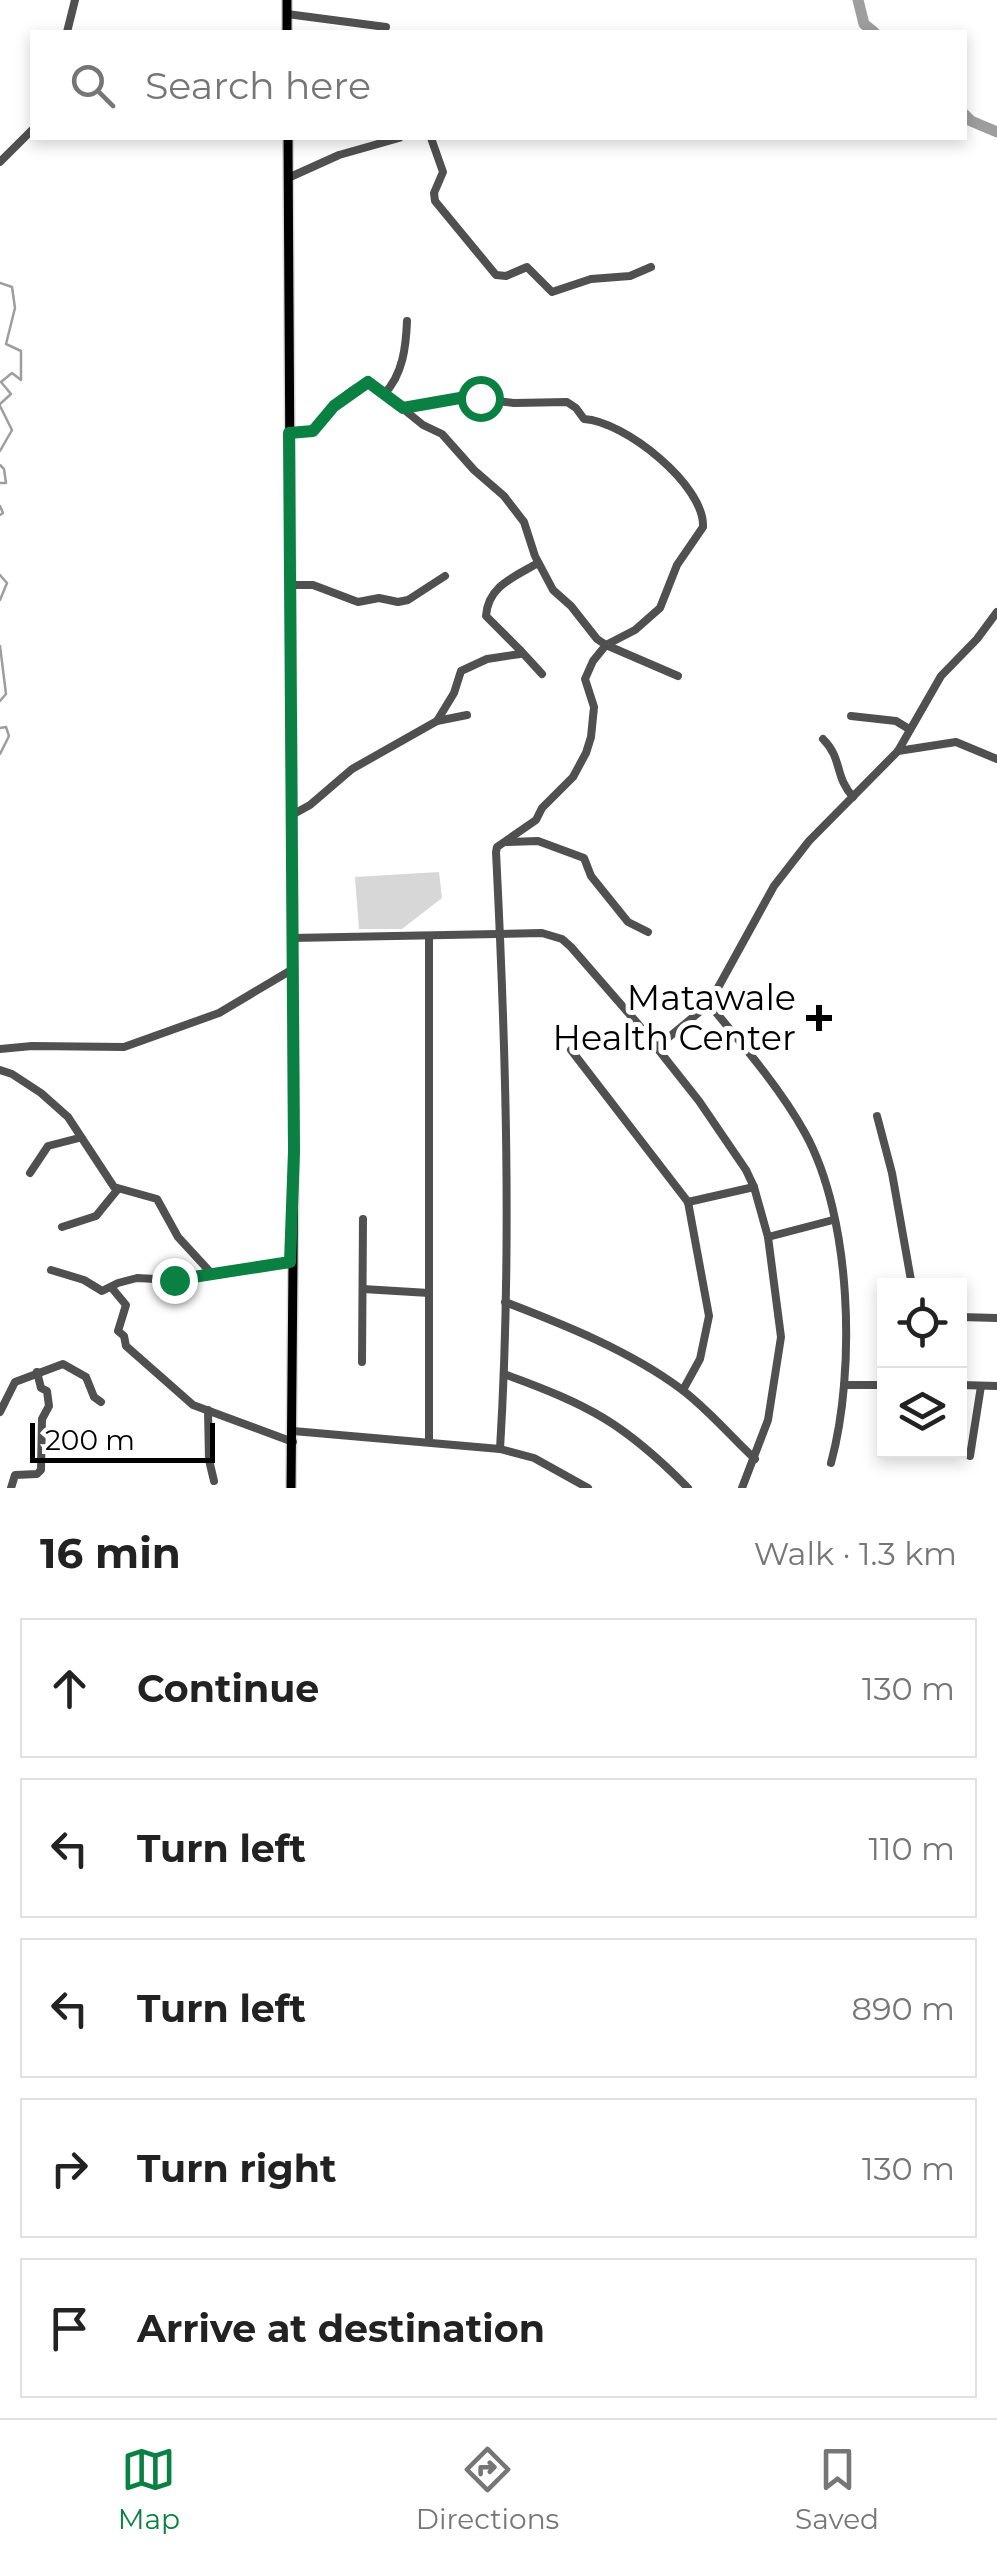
<!DOCTYPE html>
<html lang="en">
<head>
<meta charset="utf-8">
<style>
	body { margin:0; font-family:Montserrat,sans-serif; background:#f6f6f6; color:#222 }
	.controls { position:absolute; right:30px; bottom:30px; display:grid; overflow:hidden; border-radius:0px; box-shadow:0 5px 15px #0003 }
	.controls button { width:90px; height:90px; display:grid; place-items:center; padding:0; border:0; border-bottom:2px solid #e0e0e0; background:#fff; color:#222; font:50px sans-serif }
	.scale { position:absolute; left:30px; bottom:25px; width:185px; box-sizing:border-box; padding-left:10px; border:5px solid #000; border-top:0; font-size:28px; line-height:35px; white-space:nowrap; color:#000; -webkit-text-stroke:8px #fff; paint-order:stroke }
	.stop { position:absolute; width:30px; height:30px; margin:-22px; border:8px solid #0b8043; border-radius:50%; background:#fff }
	.stop.end { background:#0b8043; border-color:#fff; box-shadow:0 2px 10px #0008 }
	.list { margin:0; padding:0; list-style:none }
	h2 { display:flex; justify-content:space-between; align-items:center; height:130px; margin:0; padding:0 40px; font-size:42px }
	h2 small { font-size:32px; font-weight:400; color:#767676 }
	.list li { display:grid; grid-template-columns:65px 1fr auto; gap:30px; align-items:center; box-sizing:border-box; height:140px; margin:0 20px 20px; padding:0 20px; border:2px solid #e0e0e0; border-radius:0px }
	.list b { display:block; font-size:38px; white-space:nowrap }
	.list em { font-size:32px; font-style:normal; color:#767676 }
	.icon { flex:none; width:55px; height:55px; fill:none; stroke:currentColor; stroke-width:2; stroke-linecap:round; stroke-linejoin:round }
	.map { position:relative; flex:none; width:997px; height:1488px; overflow:hidden }
	.search { position:absolute; background:#fff; box-shadow:0 5px 15px #0003; left:30px; right:30px; top:30px; height:110px; display:flex; align-items:center; gap:25px; box-sizing:border-box; padding:0 35px; border-radius:0px; color:#767676; font-size:38px }
	.sheet { height:930px; background:#fff }
	nav { display:flex; justify-content:space-around; align-items:center; box-sizing:border-box; height:140px; border-top:2px solid #e0e0e0; background:#fff; font-size:28px; color:#767676 }
	nav a { display:grid; justify-items:center; gap:5px }
	nav .on { color:#0b8043 }
	.map>svg:first-child { display:block }
	.green { fill:#d7d7d7 }
	.lines { fill:none; stroke-linecap:round; stroke-linejoin:round }
	.stream { stroke:#9e9e9e; stroke-width:2.5 }
	.river { stroke:#9e9e9e; stroke-width:11 }
	.major-casing { stroke:#dbdbdb; stroke-width:12 }
	.minor { stroke:#505050; stroke-width:8 }
	.major { stroke:#000; stroke-width:9 }
	.route { stroke:#0b8043; stroke-width:12 }
	.poi-dot { fill:#000; stroke:#fff; stroke-width:4 }
	.labels { text-anchor:middle; stroke-width:10; stroke-linejoin:round; paint-order:stroke }
	.poi-label { font-size:35px; fill:#000; stroke:#fff; text-anchor:end }
</style>
</head>
<body>
<div class="map">
<svg width="997" height="1488" viewBox="0 0 997 1488">
	<rect width="100%" height="100%" fill="#fff"/>
	<polygon class="green" points="439,872 442,898 402,929 359,929 355,877"/>
	<g class="lines">
		<g class="stream">
			<polyline points="0,283 12,287 15,308 6,344 21,351 21,380 12,373 1,382 11,394 0,404"/>
			<polyline points="0,406 12,430 0,451"/>
			<polyline points="0,465 4,469 6,483 0,483"/>
			<polyline points="0,506 3,513 0,515"/>
			<polyline points="0,575 7,583 0,600"/>
			<polyline points="0,646 6,694 0,701"/>
			<polyline points="0,728 6,727 9,736 0,754"/>
		</g>
		<g class="river">
			<polyline points="858,0 864,24 874,32"/>
			<polyline points="964,114 971,121 997,132"/>
		</g>
		<g class="major-casing">
			<g id="major">
				<polyline points="287,32 287,0"/>
				<polyline points="288,138 294,1151 291,1488"/>
			</g>
		</g>
		<g class="minor">
			<polyline points="287,14 386,27"/>
			<polyline points="67,32 75,0"/>
			<polyline points="431,138 443,172 434,193 435,201 496,275 506,276 527,267 552,292 591,279 630,276 651,267"/>
			<polyline points="0,162 32,130"/>
			<polyline points="288,178 339,155 399,138"/>
			<path d="M384,394c19,-19 22,-48 23,-73"/>
			<path d="M403,408l66,-10 45,5 53,-1 9,6 8,11c40,2 121,66 119,108l-26,38 -17,43 -25,22 -29,15"/>
			<path d="M289,433l24,-2c18,-18 31,-42 57,-49l53,43 19,9 32,36 30,26 20,26 11,34 18,34 18,16 26,33 9,6 -13,16 -8,18 9,28 -3,30 -5,16 -13,24 -31,31 -6,12 -39,27 -1,5c10,198 16,399 4,597"/>
			<polyline points="290,585 313,585 358,602 379,598 398,602 408,600 445,576"/>
			<polyline points="606,645 678,676"/>
			<polyline points="520,650 542,674"/>
			<polyline points="851,716 896,721 909,729"/>
			<path d="M437,721l17,-28 7,-22 26,-12 33,-5v-4l-34,-34c2,-30 28,-39 52,-53"/>
			<path d="M823,739c20,20 11,37 30,58"/>
			<polyline points="898,751 956,742 997,759"/>
			<polyline points="290,816 310,805 352,769 437,721 467,715"/>
			<polyline points="508,842 538,841 584,858 591,876 628,922 648,932"/>
			<polyline points="429,937 429,1441"/>
			<polyline points="292,938 542,933 562,939 571,947 638,1024 699,1101 746,1170 754,1187 768,1237 781,1337 768,1420 742,1488"/>
			<polyline points="709,1004 774,886 809,841 898,751 941,676 977,639 997,612"/>
			<path d="M657,1047l52,-43c33,40 71,84 96,129 47,85 51,238 26,330"/>
			<polyline points="0,1049 32,1046 124,1047 219,1013 293,969"/>
			<polyline points="571,1050 688,1202 709,1316 700,1359 683,1390"/>
			<polyline points="0,1070 12,1074 41,1093 68,1117 114,1187 157,1199 178,1237 212,1274"/>
			<polyline points="877,1116 892,1173 912,1286"/>
			<polyline points="30,1173 48,1146 79,1138"/>
			<polyline points="688,1202 754,1187"/>
			<polyline points="62,1227 96,1216 118,1189"/>
			<polyline points="768,1237 833,1220"/>
			<polyline points="51,1270 84,1280 102,1291 118,1283 137,1278 174,1280 291,1261"/>
			<polyline points="111,1287 126,1305 118,1331 124,1336 126,1346 193,1405 293,1442"/>
			<polyline points="363,1289 429,1293"/>
			<path d="M505,1302c60,23 125,49 176,87 27,20 50,48 74,70"/>
			<polyline points="960,1317 997,1318"/>
			<polyline points="362,1362 363,1219"/>
			<path d="M504,1374c85,31 120,49 184,114"/>
			<polyline points="844,1385 884,1385"/>
			<polyline points="960,1385 997,1386"/>
			<polyline points="208,1410 209,1460 214,1481"/>
			<polyline points="0,1412 15,1382 63,1364 86,1377 94,1397 101,1402"/>
			<polyline points="293,1431 500,1449 534,1458 588,1488"/>
			<polyline points="970,1456 981,1386"/>
			<polyline points="11,1488 15,1475 37,1474 41,1470 42,1419 49,1406 47,1391 41,1388 37,1372"/>
		</g>
		<use href="#major" class="major"/>
	</g>
	<g class="lines">
		<polyline class="route" points="174,1280 290,1262 294,1151 289,433 313,431 334,406 368,382 403,408 460,398 480,398"/>
	</g>
	<path class="poi-dot" d="M814 1003h10v10h10v10h-10v10h-10v-10h-10v-10h10z"/>
	<g class="labels">
		<g class="poi-label">
			<text x="796" y="1010">Matawale<tspan x="796" dy="40">Health Center</tspan></text>
		</g>
	</g>
</svg>
<div class="controls">
<button><svg class="icon" aria-label="locate" viewBox="0 0 24 24"><circle cx="12" cy="12" r="6"/><path d="M12 2v4M12 18v4M2 12h4M18 12h4"/></svg></button>
<button><svg class="icon" aria-label="layers" viewBox="0 0 24 24"><path d="M12 4l9 5-9 5-9-5zM3 14l9 5 9-5"/></svg></button>
</div>
<div class="scale">200 m</div>
<div class="stop" style="left:480px;top:398px"></div>
<div class="stop end" style="left:174px;top:1280px"></div>
<div class="search"><svg class="icon" aria-label="search" viewBox="0 0 24 24"><circle cx="10" cy="10" r="6"/><path d="M15 15l6 6"/></svg>Search here</div>
</div>
<section class="sheet">
<h2>16 min<small>Walk · 1.3 km</small></h2>
<ul class="list">
<li><svg class="icon" aria-label="ahead" viewBox="0 0 24 24"><path d="M12 20V5M6 11l6-6 6 6"/></svg><div><b>Continue</b></div><em>130 m</em></li>
<li><svg class="icon" aria-label="left" viewBox="0 0 24 24"><path d="M17 20v-9H6M10 6l-5 5 5 5"/></svg><div><b>Turn left</b></div><em>110 m</em></li>
<li><svg class="icon" aria-label="left" viewBox="0 0 24 24"><path d="M17 20v-9H6M10 6l-5 5 5 5"/></svg><div><b>Turn left</b></div><em>890 m</em></li>
<li><svg class="icon" aria-label="right" viewBox="0 0 24 24"><path d="M7 20v-9h11M14 6l5 5-5 5"/></svg><div><b>Turn right</b></div><em>130 m</em></li>
<li><svg class="icon" aria-label="arrive" viewBox="0 0 24 24"><path d="M6 21V4h12l-3 4 3 4H6"/></svg><div><b>Arrive at destination</b></div></li>
</ul>
</section>
<nav>
<a class="on"><svg class="icon" aria-label="map" viewBox="0 0 24 24"><path d="M3 6l6-2 6 2 6-2v14l-6 2-6-2-6 2zM9 4v14M15 6v14"/></svg>Map</a>
<a><svg class="icon" aria-label="directions" viewBox="0 0 24 24"><path d="M12 3l9 9-9 9-9-9zM9 14v-3h6M13 9l2 2-2 2"/></svg>Directions</a>
<a><svg class="icon" aria-label="saved" viewBox="0 0 24 24"><path d="M7 4h10v16l-5-4-5 4z"/></svg>Saved</a>
</nav>
</body>
</html>
